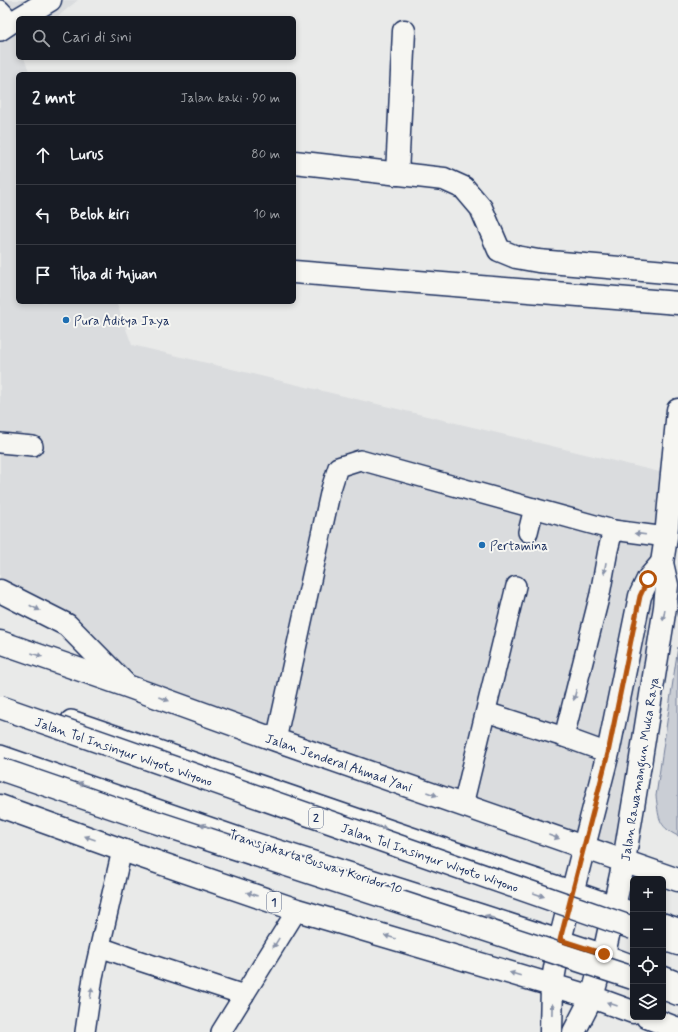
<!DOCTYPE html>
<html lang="id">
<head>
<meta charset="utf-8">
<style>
	body { margin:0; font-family:Mynerve,sans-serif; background:#242831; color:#f1f3f6 }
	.controls { position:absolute; right:12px; bottom:12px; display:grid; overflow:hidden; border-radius:6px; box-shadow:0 2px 6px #0003 }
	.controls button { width:36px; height:36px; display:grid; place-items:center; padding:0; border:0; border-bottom:1px solid #363941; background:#171b24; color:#f1f3f6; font:20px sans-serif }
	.stop { position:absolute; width:12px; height:12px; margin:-9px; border:3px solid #b45309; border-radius:50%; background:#fff }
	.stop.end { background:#b45309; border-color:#fff; box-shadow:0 1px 4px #0008 }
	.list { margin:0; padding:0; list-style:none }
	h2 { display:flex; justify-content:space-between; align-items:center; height:52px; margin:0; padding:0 16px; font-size:17px }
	h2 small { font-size:13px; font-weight:400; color:#9ea1a6 }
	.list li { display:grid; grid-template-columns:26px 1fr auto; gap:12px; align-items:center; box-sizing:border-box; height:60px; padding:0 16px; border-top:1px solid #363941 }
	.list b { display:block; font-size:15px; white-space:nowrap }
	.list em { font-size:13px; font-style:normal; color:#9ea1a6 }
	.icon { flex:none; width:22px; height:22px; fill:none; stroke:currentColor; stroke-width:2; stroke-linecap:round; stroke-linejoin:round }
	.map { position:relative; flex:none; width:678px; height:1032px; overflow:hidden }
	.search { position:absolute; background:#171b24; box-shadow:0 2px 6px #0003; left:16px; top:16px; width:280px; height:44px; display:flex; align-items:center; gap:10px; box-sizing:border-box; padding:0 14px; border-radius:6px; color:#9ea1a6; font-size:15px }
	.panel { position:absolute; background:#171b24; box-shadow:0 2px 6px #0003; left:16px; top:72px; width:280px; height:232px; border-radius:6px }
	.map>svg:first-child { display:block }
	.built { fill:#dadcde }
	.green { fill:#caced5; stroke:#727e9a }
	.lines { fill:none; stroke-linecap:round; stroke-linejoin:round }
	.lane-casing { stroke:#1b2f5e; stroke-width:22 }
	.street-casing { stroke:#1b2f5e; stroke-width:25 }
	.secondary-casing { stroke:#1b2f5e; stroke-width:25 }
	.highway-casing { stroke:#1b2f5e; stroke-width:25 }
	.lane { stroke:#f6f6f2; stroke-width:19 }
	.street { stroke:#f6f6f2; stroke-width:22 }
	.secondary { stroke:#f6f6f2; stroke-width:22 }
	.highway { stroke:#f6f6f2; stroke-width:22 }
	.highway-bridge-casing { stroke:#1b2f5e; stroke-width:25; stroke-linecap:butt }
	.highway-bridge { stroke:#f6f6f2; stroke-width:22 }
	.oneway { fill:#8892a8 }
	.route { stroke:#b45309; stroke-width:5 }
	.poi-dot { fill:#1f6fb2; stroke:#f6f6f2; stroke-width:1.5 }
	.labels { text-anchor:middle; stroke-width:4; stroke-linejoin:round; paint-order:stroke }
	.shield { fill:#f6f6f2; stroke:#5d6b8a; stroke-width:1 }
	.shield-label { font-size:12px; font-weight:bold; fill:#1b2f5e }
	.poi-label { font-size:13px; fill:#1b2f5e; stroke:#f6f6f2; text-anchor:start }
	.street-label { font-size:13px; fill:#1b2f5e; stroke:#f6f6f2 }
</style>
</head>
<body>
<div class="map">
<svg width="678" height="1032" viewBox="0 0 678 1032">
	<rect width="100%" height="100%" fill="#e9eae9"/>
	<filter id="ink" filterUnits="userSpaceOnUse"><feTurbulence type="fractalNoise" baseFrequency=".025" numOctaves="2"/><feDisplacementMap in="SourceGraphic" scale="8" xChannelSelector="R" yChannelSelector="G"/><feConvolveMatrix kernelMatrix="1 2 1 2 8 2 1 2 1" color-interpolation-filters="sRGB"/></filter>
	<g filter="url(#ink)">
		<polygon class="built" points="0,0 78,0 56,18 18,18 18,58 24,58 30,74 18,74 18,302 116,302 132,345 672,475 624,861 127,686 67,625 0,592"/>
		<path class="green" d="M678,647v189c-21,-10 -19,-19 -22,-40z"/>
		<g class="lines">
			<g class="lane-casing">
				<g id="lane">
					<polyline points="0,10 12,23 0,31"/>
					<polyline points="0,443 33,446"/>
					<polyline points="528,532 534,508"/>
					<polyline points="486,712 564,737"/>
					<polyline points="71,720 423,841 573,891 633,912"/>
					<polyline points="276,740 331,489 338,467 360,460 613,530 666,537"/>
					<polyline points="608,753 564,737 600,594 608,550 613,530"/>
					<polyline points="0,755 238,837 481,914 604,954 633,965"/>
					<polyline points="463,805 516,586"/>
					<polyline points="663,923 678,928"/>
					<polyline points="100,947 137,960 244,995"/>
					<polyline points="663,976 678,982"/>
					<polyline points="85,1032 93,977 122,850"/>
					<polyline points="221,1032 297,910"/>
				</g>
			</g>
			<g class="street-casing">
				<g id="street">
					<polyline points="20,18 50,0"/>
					<polyline points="294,162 444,179 464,188 481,208 499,250 516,257 538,261 678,273"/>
					<polyline points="397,174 404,31"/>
					<polyline points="294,272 678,303"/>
				</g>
			</g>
			<g class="secondary-casing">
				<g id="secondary">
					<polyline points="551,1032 552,985 560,940 608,753 640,596 648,579 662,563"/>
					<polyline points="574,1032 592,997 604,954 624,861 641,758 665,607 667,585 662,563 666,537 678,410"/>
				</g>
			</g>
			<g class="highway-casing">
				<g id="highway">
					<polyline points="0,591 67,625 124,683"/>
					<polyline points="0,642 127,686 276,740 678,880"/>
					<polyline points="0,806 122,850 297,910 592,997 633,1012"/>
					<polyline points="663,939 678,944"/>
					<polyline points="663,988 678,994"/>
					<polyline points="647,1017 678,1029"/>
				</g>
			</g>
			<use href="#lane" class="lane"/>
			<use href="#street" class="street"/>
			<use href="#secondary" class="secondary"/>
			<use href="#highway" class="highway"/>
			<g class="highway-bridge-casing">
				<g id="highway-bridge">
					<polyline points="0,707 633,928"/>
					<polyline points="0,769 143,818 633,978"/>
				</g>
			</g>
			<use href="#highway-bridge" class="highway-bridge"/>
		</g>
		<defs><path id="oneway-solid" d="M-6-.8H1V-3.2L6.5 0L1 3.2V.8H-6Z"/></defs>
		<g class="oneway">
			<use href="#oneway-solid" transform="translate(640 534) rotate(-173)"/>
			<use href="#oneway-solid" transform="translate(605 568) rotate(100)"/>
			<use href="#oneway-solid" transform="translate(35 608) rotate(27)"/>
			<use href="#oneway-solid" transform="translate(664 615) rotate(99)"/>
			<use href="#oneway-solid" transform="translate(37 655) rotate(19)"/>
			<use href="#oneway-solid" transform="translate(575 695) rotate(104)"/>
			<use href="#oneway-solid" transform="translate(164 699) rotate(20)"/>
			<use href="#oneway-solid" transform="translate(83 784) rotate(-161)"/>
			<use href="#oneway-solid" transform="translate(432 794) rotate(19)"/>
			<use href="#oneway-solid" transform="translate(206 826) rotate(-161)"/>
			<use href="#oneway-solid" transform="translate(381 827) rotate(19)"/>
			<use href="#oneway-solid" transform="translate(554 837) rotate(19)"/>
			<use href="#oneway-solid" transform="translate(90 838) rotate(-160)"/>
			<use href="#oneway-solid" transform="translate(252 894) rotate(-161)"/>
			<use href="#oneway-solid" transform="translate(539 895) rotate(19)"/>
			<use href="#oneway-solid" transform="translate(490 917) rotate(-162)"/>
			<use href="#oneway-solid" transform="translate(390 937) rotate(-164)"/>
			<use href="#oneway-solid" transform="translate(276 943) rotate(122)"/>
			<use href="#oneway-solid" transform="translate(515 974) rotate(-164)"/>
			<use href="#oneway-solid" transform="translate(91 993) rotate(-82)"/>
			<use href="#oneway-solid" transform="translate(612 1004) rotate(-160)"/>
			<use href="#oneway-solid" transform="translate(552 1009) rotate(-89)"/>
		</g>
	</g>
	<g class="lines" filter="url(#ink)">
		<polyline class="route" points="604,954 560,940 608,753 640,596 648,579"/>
	</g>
	<g class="poi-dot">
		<circle cx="66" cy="320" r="4"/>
		<circle cx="482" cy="545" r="4"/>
	</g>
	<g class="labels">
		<g class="shield">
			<rect x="309" y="808" width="14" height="20" rx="3"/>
			<rect x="267" y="892" width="14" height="20" rx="3"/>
		</g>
		<g class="shield-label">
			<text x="316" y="822">2</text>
			<text x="274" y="906">1</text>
		</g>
		<g class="poi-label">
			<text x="74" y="325">Pura Aditya Jaya</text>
			<text x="490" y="550">Pertamina</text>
		</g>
		<g class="street-label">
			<text transform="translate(124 751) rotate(19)" y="5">Jalan Tol Insinyur Wiyoto Wiyono</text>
			<text transform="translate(339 762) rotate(19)" y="5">Jalan Jenderal Ahmad Yani</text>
			<text transform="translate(639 769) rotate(-81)" y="5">Jalan Rawamangun Muka Raya</text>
			<text transform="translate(430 857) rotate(19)" y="5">Jalan Tol Insinyur Wiyoto Wiyono</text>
			<text transform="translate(316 861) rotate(18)" y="5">Transjakarta Busway Koridor 10</text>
		</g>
	</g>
</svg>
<div class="controls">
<button>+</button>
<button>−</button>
<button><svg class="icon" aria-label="locate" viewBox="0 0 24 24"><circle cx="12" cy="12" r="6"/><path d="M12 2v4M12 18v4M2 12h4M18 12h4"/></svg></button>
<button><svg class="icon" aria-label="layers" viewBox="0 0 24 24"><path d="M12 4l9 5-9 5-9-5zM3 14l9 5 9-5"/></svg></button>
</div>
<div class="stop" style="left:648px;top:579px"></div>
<div class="stop end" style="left:604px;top:954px"></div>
<div class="search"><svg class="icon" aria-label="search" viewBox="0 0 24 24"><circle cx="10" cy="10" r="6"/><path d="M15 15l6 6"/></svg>Cari di sini</div>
<section class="panel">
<h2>2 mnt<small>Jalan kaki · 90 m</small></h2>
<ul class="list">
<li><svg class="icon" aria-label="ahead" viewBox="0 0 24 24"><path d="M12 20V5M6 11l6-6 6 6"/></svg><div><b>Lurus</b></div><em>80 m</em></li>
<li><svg class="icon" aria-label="left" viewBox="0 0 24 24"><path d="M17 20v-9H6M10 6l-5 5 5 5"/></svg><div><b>Belok kiri</b></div><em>10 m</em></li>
<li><svg class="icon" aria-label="arrive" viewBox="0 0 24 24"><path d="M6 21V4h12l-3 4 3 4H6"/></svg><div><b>Tiba di tujuan</b></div></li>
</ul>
</section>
</div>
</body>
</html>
